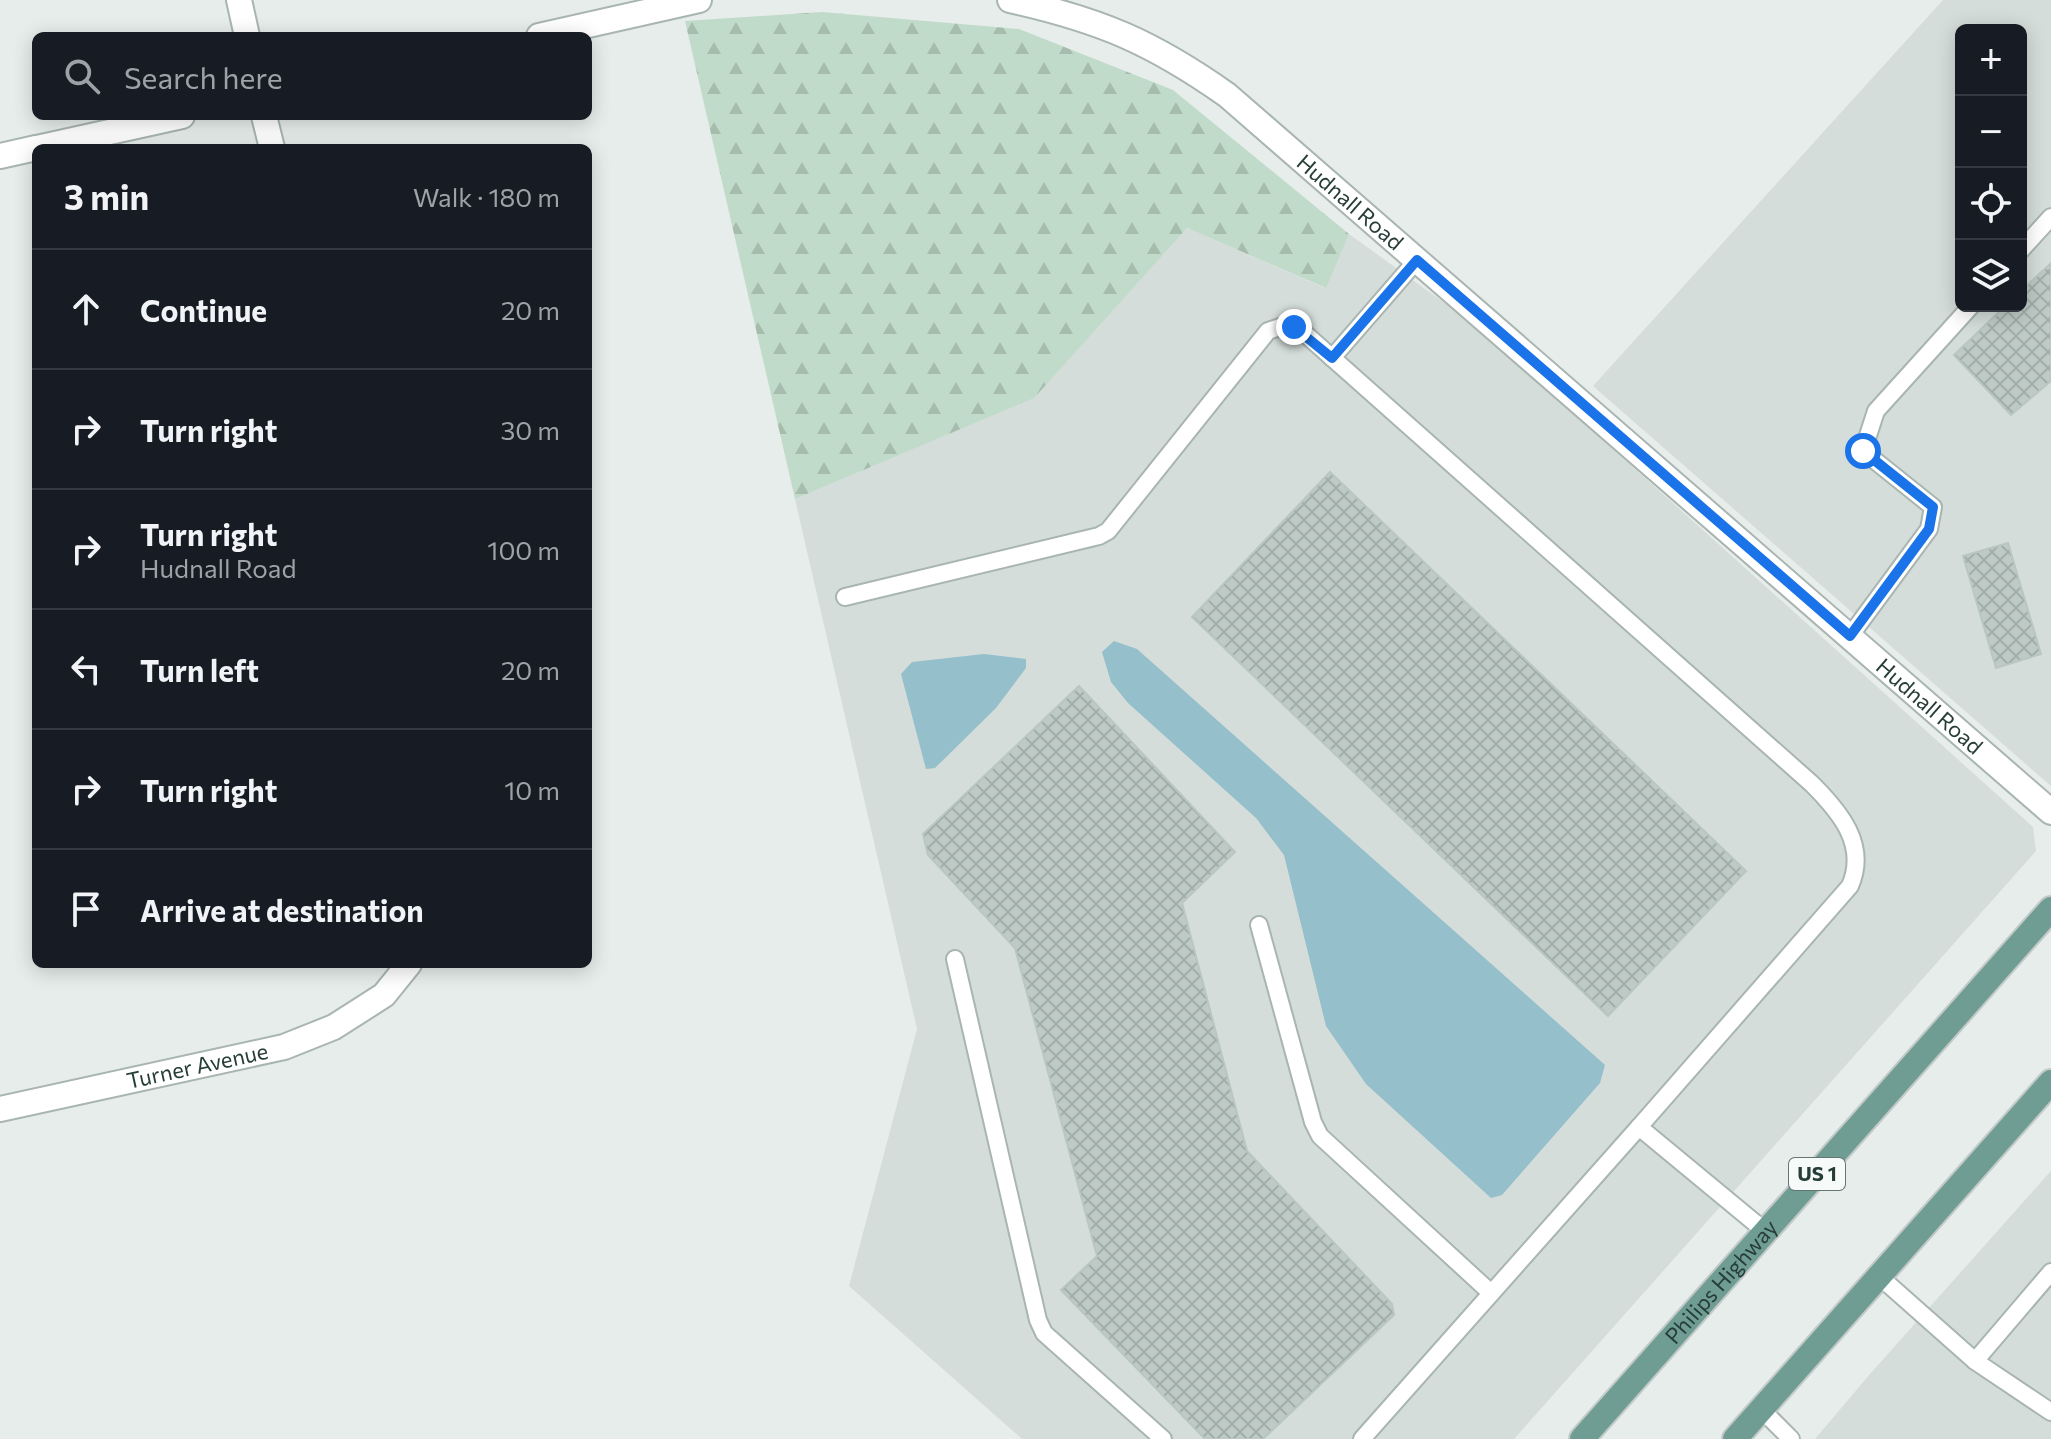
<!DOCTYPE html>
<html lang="en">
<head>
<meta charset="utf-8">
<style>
	body { margin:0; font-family:Commissioner,sans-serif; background:#20242c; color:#f1f3f6 }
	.controls { position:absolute; right:24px; top:24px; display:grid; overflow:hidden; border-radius:12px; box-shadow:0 4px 20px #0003 }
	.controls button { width:72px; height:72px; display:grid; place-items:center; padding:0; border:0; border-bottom:2px solid #363941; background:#171b24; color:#f1f3f6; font:40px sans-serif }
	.stop { position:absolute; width:24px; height:24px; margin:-18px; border:6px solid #1a73e8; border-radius:50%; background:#fff }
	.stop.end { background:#1a73e8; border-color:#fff; box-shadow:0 2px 8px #0008 }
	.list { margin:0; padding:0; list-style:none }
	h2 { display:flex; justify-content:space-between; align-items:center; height:104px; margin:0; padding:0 32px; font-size:34px }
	h2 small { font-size:26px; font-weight:400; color:#9ea1a6 }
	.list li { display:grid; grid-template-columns:52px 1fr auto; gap:24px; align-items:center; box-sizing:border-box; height:120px; padding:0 32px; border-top:2px solid #363941 }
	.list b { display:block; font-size:30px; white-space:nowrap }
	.list p { margin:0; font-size:26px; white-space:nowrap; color:#9ea1a6 }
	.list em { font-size:26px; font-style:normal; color:#9ea1a6 }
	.icon { flex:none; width:44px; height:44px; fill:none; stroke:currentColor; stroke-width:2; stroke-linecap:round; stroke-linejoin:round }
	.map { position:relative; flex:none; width:2051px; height:1439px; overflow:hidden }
	.search { position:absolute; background:#171b24; box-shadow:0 4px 20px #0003; left:32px; top:32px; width:560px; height:88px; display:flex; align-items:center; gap:20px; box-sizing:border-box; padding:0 28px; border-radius:12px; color:#9ea1a6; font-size:30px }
	.panel { position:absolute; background:#171b24; box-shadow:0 4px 20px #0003; left:32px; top:144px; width:560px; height:824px; border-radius:12px }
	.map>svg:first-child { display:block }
	.built { fill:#d4ddd9; fill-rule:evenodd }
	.forest { fill:url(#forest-firs) }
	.water { fill:#94bfcb }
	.building { fill:url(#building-cross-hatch); stroke:#b9c6c1; stroke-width:2 }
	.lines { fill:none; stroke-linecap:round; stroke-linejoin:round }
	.service-casing { stroke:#a9b5b1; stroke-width:20 }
	.minor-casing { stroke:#a9b5b1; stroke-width:28 }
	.primary-casing { stroke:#c2c9c7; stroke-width:28 }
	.service { stroke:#fff; stroke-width:16 }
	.minor { stroke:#fff; stroke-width:24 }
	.primary { stroke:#6f9d94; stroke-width:24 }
	.route { stroke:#1a73e8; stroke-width:10 }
	.labels { text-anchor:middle; stroke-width:6; stroke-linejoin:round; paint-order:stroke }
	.shield { fill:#f6faf8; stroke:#647672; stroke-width:2 }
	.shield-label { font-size:20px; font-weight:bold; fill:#263d38 }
	.street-label { font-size:22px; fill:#263d38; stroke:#f6faf8 }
</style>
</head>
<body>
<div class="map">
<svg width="2051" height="1439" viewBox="0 0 2051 1439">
	<defs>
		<pattern id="forest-firs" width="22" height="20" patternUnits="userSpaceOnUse" patternTransform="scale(2)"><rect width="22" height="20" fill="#c1dbca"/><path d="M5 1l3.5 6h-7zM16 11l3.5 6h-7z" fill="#a6bdae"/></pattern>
		<pattern id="building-cross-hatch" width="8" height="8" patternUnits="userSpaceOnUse" patternTransform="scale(2)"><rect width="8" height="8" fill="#becac6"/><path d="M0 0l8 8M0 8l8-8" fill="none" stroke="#a3aeab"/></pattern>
	</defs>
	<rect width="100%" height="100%" fill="#e6edea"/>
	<g class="built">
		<path d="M1943,0h108v786l-458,-400zM1961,30h60v276h-60z"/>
		<polygon points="1187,228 1325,288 1349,234 1475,325 2033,827 2036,851 1514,1439 1022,1439 849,1286 917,1029 795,499 1028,400"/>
		<polygon points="2051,1171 2051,1439 1815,1439 1870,1374"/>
	</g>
	<polygon class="forest" points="822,12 1019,29 1173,90 1349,234 1326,288 1187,228 1034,398 795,499 685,21"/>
	<g class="water">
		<polygon points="1114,641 1137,649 1605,1065 1600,1083 1502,1195 1491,1198 1366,1084 1326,1026 1284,855 1256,818 1128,703 1111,682 1102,652"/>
		<polygon points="984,654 1026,659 1026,668 996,708 935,768 926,769 901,674 912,662"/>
	</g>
	<g class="building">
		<polygon points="2051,263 2051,381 2011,415 1954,355 2005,306 2021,306 2021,291"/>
		<polygon points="1330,472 1746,871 1608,1016 1192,617"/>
		<polygon points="2008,543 2041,654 1996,668 1963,556"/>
		<polygon points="1079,686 1235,852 1182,903 1247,1151 1392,1304 1394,1315 1263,1439 1205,1439 1061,1290 1097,1256 1015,948 928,855 923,834"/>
	</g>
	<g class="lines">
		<g class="service-casing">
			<g id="service">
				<polyline points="2021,250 2051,217"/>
				<polyline points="1332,358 1417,260"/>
				<path d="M845,597l254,-61 9,-5 160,-200 18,-6 16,6 510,453c28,28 56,61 38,102l-211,241"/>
				<polyline points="1850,636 1929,529 1933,507 1863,451 1876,411 1971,306"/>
				<polyline points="1259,925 1313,1122 1320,1136 1491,1293"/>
				<polyline points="955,959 1038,1320 1044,1333 1163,1439"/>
				<polyline points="1879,1276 1975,1361 2051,1412"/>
				<polyline points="1975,1361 2051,1272"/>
				<polyline points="1761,1409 1791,1439"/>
				<polyline points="1362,1439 1639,1127 1766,1232"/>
			</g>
		</g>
		<g class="minor-casing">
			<g id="minor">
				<polyline points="239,0 247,36"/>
				<path id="s1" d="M1010,0c90,20 142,42 217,95l824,717"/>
				<polyline points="539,36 699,0"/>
				<polyline points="264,116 272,148"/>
				<polyline points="37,148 182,116"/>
				<polyline points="0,156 36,148"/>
				<path id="s2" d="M0,1109l284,-62 50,-20 50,-32 25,-31"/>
			</g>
		</g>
		<g class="primary-casing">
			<g id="primary">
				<path id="s3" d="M1582,1439l469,-530"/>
				<polyline points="1735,1439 2051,1082"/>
			</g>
		</g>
		<use href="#service" class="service"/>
		<use href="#minor" class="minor"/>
		<use href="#primary" class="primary"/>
	</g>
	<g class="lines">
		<polyline class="route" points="1294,327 1332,358 1417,260 1850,636 1929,529 1933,507 1863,451"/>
	</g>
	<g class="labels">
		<rect class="shield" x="1789" y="1158" width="56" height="32" rx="6"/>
		<g class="shield-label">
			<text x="1817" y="1181">US 1</text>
		</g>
		<g class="street-label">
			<text dy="8" stroke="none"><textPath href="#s1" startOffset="402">Hudnall Road</textPath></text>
			<text dy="8" stroke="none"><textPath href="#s1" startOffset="1170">Hudnall Road</textPath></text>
			<text dy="8" stroke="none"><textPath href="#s2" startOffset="202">Turner Avenue</textPath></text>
			<text dy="8" stroke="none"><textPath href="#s3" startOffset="210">Philips Highway</textPath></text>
		</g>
	</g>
</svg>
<div class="controls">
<button>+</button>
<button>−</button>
<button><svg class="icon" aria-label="locate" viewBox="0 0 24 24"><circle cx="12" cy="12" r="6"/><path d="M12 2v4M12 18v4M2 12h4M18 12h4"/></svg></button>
<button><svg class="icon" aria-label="layers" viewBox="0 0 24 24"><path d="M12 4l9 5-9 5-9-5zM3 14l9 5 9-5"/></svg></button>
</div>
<div class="stop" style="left:1863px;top:451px"></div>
<div class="stop end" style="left:1294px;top:327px"></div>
<div class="search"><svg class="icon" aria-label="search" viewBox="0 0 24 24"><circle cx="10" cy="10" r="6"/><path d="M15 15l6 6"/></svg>Search here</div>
<section class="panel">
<h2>3 min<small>Walk · 180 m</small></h2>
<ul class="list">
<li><svg class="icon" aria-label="ahead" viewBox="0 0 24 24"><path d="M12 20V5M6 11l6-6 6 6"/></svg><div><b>Continue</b></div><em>20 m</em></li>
<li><svg class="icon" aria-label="right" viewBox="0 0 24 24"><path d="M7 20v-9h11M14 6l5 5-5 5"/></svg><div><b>Turn right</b></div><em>30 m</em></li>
<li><svg class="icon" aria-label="right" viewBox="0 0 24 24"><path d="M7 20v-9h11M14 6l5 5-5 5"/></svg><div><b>Turn right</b><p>Hudnall Road</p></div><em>100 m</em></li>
<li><svg class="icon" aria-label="left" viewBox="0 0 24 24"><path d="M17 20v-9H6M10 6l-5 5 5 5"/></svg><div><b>Turn left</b></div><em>20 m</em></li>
<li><svg class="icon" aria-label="right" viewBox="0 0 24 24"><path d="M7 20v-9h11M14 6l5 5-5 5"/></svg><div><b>Turn right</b></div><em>10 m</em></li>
<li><svg class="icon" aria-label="arrive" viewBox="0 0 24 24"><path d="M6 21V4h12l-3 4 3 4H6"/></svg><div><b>Arrive at destination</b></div></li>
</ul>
</section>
</div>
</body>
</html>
